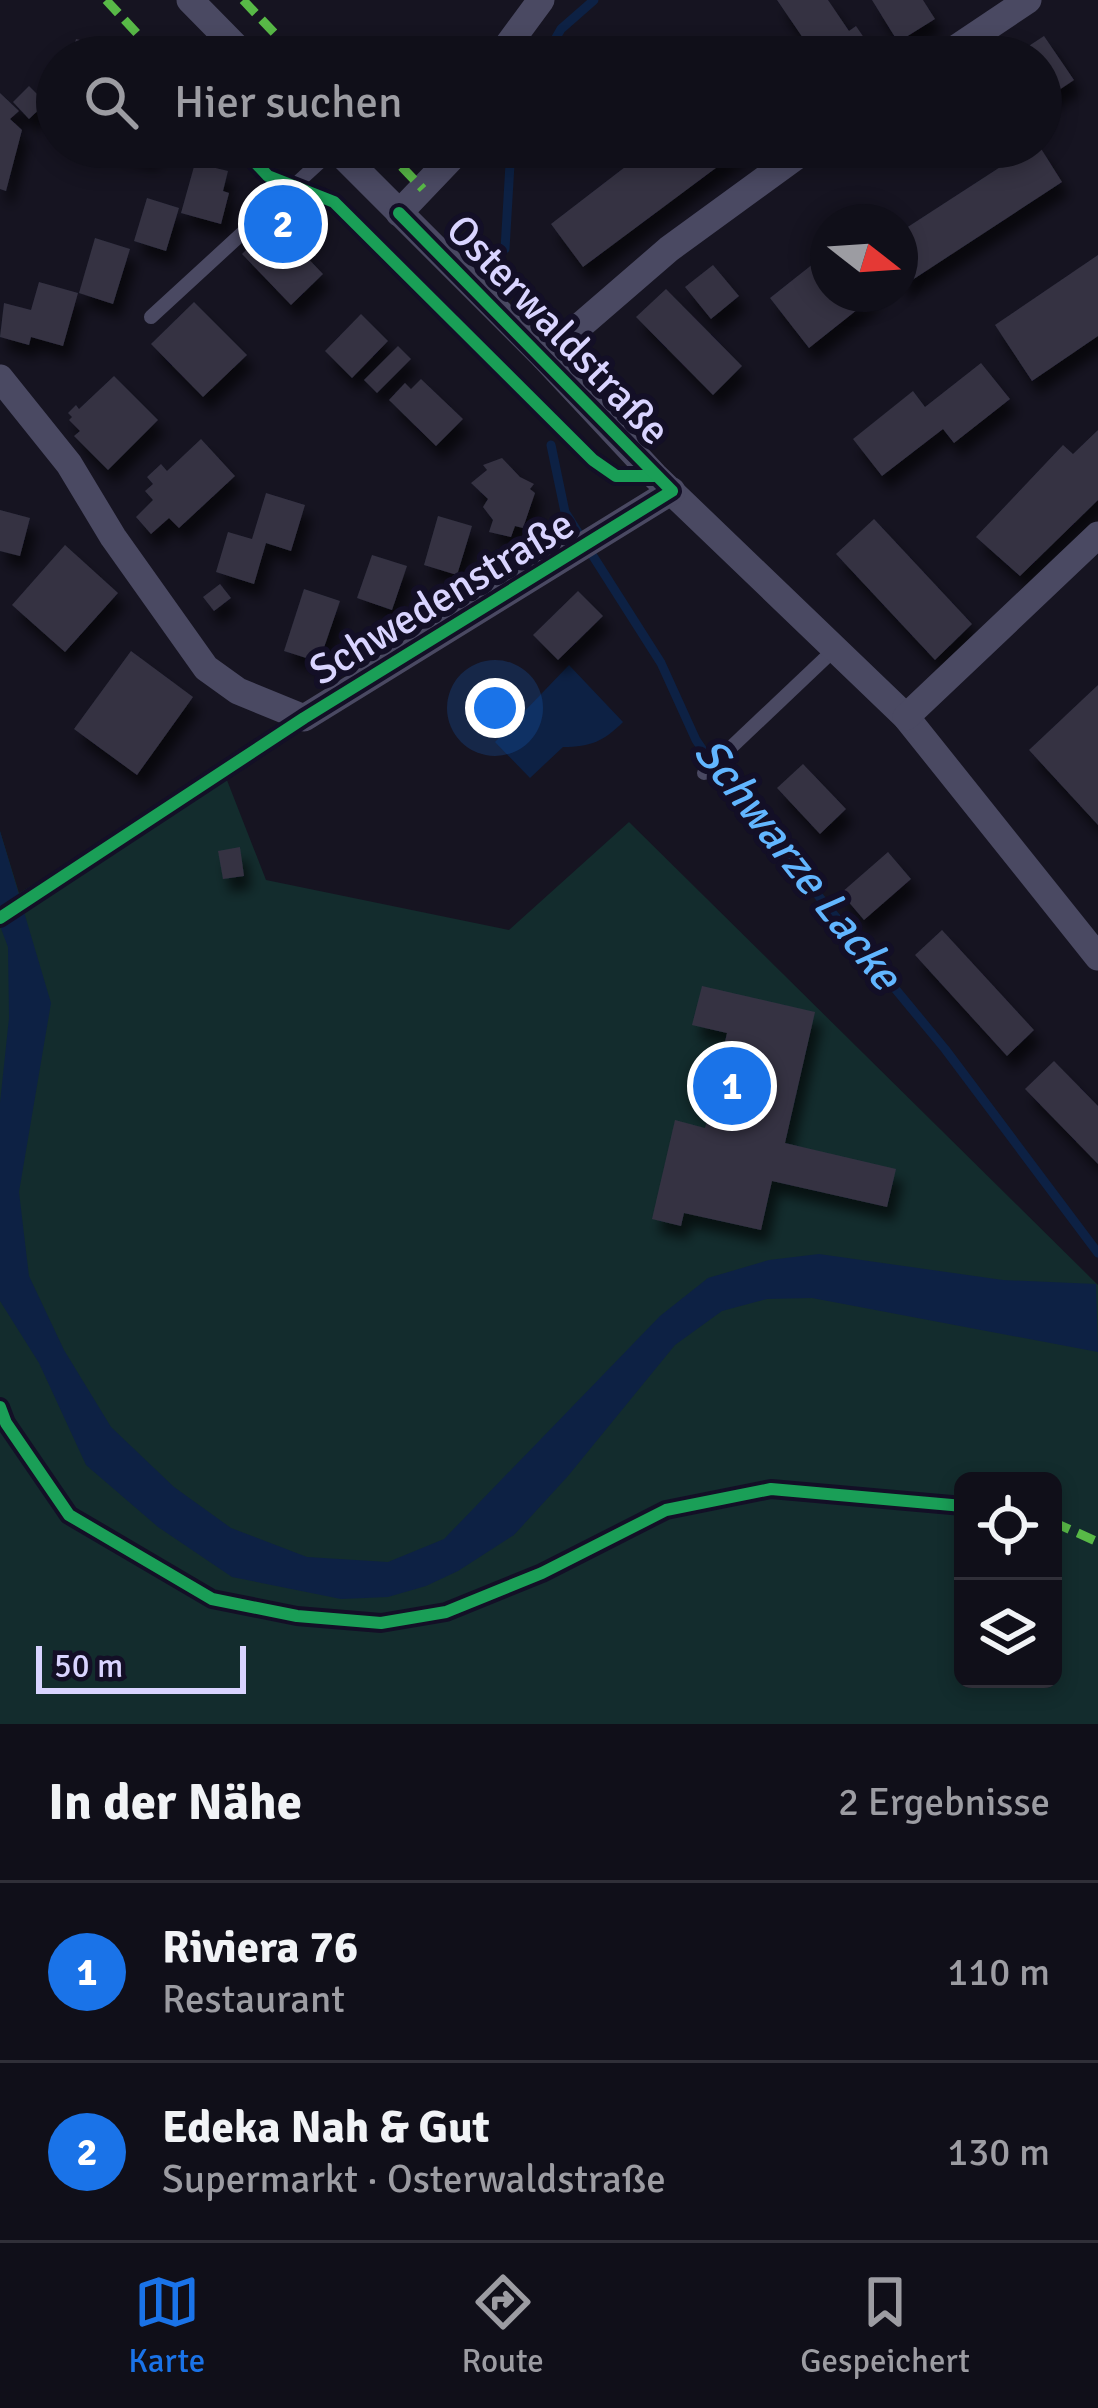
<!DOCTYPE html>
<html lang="de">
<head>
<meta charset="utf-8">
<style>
	body { margin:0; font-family:Signika,sans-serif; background:#191822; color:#f1f3f6 }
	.controls { position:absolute; right:36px; bottom:36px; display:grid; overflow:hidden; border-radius:18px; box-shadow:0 6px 18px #0003 }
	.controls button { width:108px; height:108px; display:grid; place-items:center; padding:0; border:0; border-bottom:3px solid #302f38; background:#100f19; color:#f1f3f6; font:60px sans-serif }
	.compass { position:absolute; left:810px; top:204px; width:108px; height:108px; border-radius:50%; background:#100f19; box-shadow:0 6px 18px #0003; rotate:107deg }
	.scale { position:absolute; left:36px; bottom:30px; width:210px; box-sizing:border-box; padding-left:12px; border:6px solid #d9d4ff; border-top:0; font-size:33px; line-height:42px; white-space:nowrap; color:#d9d4ff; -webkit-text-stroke:9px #130f26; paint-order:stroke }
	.you { position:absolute; left:495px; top:708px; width:42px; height:42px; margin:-30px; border:9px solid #fff; border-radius:50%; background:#1a73e8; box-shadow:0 0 0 18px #1a73e833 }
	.badge { display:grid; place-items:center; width:78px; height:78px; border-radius:50%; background:#1a73e8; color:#fff; font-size:39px; font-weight:700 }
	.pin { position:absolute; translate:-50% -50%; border:6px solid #fff; box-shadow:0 3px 12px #0006 }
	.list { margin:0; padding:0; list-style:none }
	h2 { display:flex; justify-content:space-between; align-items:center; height:156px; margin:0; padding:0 48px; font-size:51px }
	h2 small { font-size:39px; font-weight:400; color:#9c9ca2 }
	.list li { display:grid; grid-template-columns:78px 1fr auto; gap:36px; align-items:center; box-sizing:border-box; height:180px; padding:0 48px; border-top:3px solid #302f38 }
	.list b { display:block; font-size:45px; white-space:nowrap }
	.list p { margin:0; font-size:39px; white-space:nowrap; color:#9c9ca2 }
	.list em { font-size:39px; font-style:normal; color:#9c9ca2 }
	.icon { flex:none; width:66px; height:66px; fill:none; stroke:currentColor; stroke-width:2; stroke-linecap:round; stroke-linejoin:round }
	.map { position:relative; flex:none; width:1098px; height:1724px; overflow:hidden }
	.search { position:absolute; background:#100f19; box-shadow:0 6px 18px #0003; left:36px; right:36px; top:36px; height:132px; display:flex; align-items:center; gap:30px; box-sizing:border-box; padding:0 42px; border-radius:66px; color:#9c9ca2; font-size:45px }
	.sheet { height:516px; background:#100f19 }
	nav { display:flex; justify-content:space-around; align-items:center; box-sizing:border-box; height:168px; border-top:3px solid #302f38; background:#100f19; font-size:33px; color:#9c9ca2 }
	nav a { display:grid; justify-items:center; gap:6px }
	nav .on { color:#1a73e8 }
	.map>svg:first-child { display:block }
	.green { fill:#132c2d; fill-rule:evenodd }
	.water { fill:#0d2144 }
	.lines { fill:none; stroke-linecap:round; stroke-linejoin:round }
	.stream { stroke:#0d2144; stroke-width:9 }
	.building { fill:#343243; filter:url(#shadow) }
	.service { stroke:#4a4962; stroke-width:14 }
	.minor { stroke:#4a4962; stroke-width:27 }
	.quiet { stroke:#58b947; stroke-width:9; stroke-dasharray:18 9; stroke-linecap:butt }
	.cycleway-casing { stroke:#130f26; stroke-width:20 }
	.cycleway { stroke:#1a9f57; stroke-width:12 }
	.labels { text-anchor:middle; stroke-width:12; stroke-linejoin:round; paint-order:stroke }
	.street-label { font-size:42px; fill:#d9d4ff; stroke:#130f26 }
	.water-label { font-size:45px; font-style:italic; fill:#62b6ff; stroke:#130f26 }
</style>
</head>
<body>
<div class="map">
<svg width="1098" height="1724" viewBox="0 0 1098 1724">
	<defs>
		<filter id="shadow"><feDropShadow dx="7" dy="13" stdDeviation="6" flood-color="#0009"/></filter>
	</defs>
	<rect width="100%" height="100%" fill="#161421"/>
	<path class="green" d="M223,770l43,110 243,50 120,-108 469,463v439h-1098v-893l19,62zM963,1481h90v198h-90z"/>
	<g class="water">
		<path d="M569,665l54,57c-19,19 -32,25 -60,25l-33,31 -35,-36z"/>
		<polygon points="0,831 51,1003 19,1192 29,1276 64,1350 111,1427 174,1487 231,1528 307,1557 388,1562 444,1539 660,1316 708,1278 769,1260 819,1254 1003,1280 1096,1284 1098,1352 812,1298 767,1299 722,1311 675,1345 568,1476 514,1535 458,1571 426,1586 388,1597 341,1599 232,1577 158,1527 86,1465 39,1363 0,1301 0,1103 9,1018 8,947 0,926"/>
	</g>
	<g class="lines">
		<g class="stream">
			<polyline points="545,57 561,29 594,0"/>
			<polyline points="505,249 511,147"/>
			<polyline points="551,445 565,512 661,663 696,740 726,784 945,1049 1098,1253"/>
		</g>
	</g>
	<g class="building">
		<polygon points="777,0 828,0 849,31 856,26 877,57 816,57"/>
		<polygon points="872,0 923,0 935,19 898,42"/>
		<polygon points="1044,36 1074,80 1041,102 1041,57 1012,57"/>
		<polygon points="76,39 115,48 112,57 71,57"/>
		<polygon points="793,40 805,57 769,57"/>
		<polygon points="29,86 46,103 29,119 13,102"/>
		<polygon points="0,93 19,111 10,119 22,130 6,191 0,189"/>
		<polygon points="109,147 153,147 151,157"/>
		<polygon points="651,147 744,147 583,267 551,224"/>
		<polygon points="1031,147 1040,147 1062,182 900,288 900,232"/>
		<polygon points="195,163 228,171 223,191 229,193 221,224 181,213"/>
		<polygon points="147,198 179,208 166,251 134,241"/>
		<polygon points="274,223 323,274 291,305 242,254"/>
		<polygon points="95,238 130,249 113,304 79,293"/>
		<polygon points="828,252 828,294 877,294 809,348 770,298"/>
		<polygon points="1098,255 1098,336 1032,381 995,325"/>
		<polygon points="713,265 739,296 711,319 685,287"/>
		<polygon points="39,282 78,293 63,346 31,337 29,345 0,337 4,303 31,310"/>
		<polygon points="666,289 742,366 713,395 636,317"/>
		<polygon points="194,302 247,355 203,397 151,344"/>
		<polygon points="361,314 388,341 352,378 325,351"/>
		<polygon points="398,346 411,359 377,393 364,380"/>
		<polygon points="981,363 1010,399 954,443 943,429 882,476 853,439 913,391 925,407"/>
		<polygon points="114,376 158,420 108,470 74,436 80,431 69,420 72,417 68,413 76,405 79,409"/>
		<polygon points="421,379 463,419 436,446 389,400 405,383 411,389"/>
		<polygon points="1098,430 1098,500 1020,576 976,537 1063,445 1073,454"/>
		<polygon points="201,439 235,476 179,528 169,518 151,534 136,517 153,500 145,491 153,484 147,477 161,464 167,471"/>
		<polygon points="502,458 520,477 534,484 530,489 535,493 523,528 515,526 511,537 489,532 493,520 483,507 488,499 471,483 487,470 483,465"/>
		<polygon points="266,493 305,505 291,551 266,543 254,584 216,572 228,532 252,539"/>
		<polygon points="0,510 30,518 20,556 0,551"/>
		<polygon points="438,516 472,526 457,575 424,565"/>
		<polygon points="874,519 972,624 935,660 836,554"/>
		<polygon points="65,545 118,593 65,652 12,605"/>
		<polygon points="372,555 407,566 392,610 357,598"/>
		<polygon points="220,584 231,598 214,611 203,597"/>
		<polygon points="304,589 340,601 319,662 284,651"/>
		<polygon points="578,591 603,616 558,660 533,635"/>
		<polygon points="131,651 193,697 137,775 74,729"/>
		<polygon points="1098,685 1098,825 1029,750"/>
		<polygon points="803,764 846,809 820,834 777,788"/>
		<polygon points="240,847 244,876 223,879 218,851"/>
		<polygon points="888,852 911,879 864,920 841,893"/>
		<polygon points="942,930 1034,1030 1007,1056 915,955"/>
		<polygon points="702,986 815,1012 785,1143 896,1169 887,1207 772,1181 761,1230 684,1213 681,1226 652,1219 675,1120 705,1128 727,1033 692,1025"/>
		<polygon points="1054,1061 1098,1106 1098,1164 1025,1089"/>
	</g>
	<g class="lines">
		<g class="service">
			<polyline points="151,317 335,148"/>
			<polyline points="704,773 837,647"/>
		</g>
		<g class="minor">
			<polyline points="190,0 246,57"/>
			<polyline points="499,57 541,0"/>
			<polyline points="943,57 1028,0"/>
			<polyline points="334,147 544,357 655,476 906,717 1098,957"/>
			<polyline points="399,213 462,147"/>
			<polyline points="544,357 669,249 809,147"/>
			<polyline points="0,378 69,464 113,537 206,668 238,691 304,718 672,491"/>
			<polyline points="906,717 1098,535"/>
		</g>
		<g class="quiet">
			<polyline points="106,0 159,57"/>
			<polyline points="243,0 297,57"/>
			<polyline points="383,147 423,189"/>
			<polyline points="1053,1522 1098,1542"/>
		</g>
		<g class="cycleway-casing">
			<g id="cycleway">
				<polyline points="241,147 268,176 334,202 593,460 616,476 655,476"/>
				<polyline points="0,918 304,718 672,491 399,213"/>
				<polyline points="0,1407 6,1423 69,1515 212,1599 297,1616 381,1623 446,1612 542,1573 666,1510 771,1489 963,1506"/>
			</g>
		</g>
		<use href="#cycleway" class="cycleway"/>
	</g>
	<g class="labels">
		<g class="street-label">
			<text transform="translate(559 329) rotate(46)" y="15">Osterwaldstraße</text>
			<text transform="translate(441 596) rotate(-31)" y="15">Schwedenstraße</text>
		</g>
		<g class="water-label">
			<text transform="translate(799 863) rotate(52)" y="16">Schwarze Lacke</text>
		</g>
	</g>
</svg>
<div class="controls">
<button><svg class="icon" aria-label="locate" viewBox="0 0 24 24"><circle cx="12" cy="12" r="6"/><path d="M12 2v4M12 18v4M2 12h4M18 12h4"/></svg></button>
<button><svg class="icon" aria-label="layers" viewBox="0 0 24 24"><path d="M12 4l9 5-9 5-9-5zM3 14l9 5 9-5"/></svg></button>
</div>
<svg class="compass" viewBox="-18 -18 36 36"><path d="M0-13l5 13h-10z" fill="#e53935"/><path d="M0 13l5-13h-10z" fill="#9c9ca2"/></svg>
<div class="scale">50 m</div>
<div class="you"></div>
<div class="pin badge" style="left:732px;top:1086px">1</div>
<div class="pin badge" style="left:283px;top:224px">2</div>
<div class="search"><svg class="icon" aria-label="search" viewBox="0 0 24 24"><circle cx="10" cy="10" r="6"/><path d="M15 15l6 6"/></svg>Hier suchen</div>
</div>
<section class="sheet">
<h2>In der Nähe<small>2 Ergebnisse</small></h2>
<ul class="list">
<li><span class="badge">1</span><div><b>Riviera 76</b><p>Restaurant</p></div><em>110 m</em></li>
<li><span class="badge">2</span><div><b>Edeka Nah &amp; Gut</b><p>Supermarkt · Osterwaldstraße</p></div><em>130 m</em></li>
</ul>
</section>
<nav>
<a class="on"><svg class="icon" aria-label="map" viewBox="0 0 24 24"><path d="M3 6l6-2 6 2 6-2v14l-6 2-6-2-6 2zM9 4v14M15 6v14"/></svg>Karte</a>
<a><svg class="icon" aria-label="directions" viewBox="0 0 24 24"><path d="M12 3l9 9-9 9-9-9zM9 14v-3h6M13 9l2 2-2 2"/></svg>Route</a>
<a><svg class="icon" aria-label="saved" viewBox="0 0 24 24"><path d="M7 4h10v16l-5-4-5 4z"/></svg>Gespeichert</a>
</nav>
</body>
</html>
